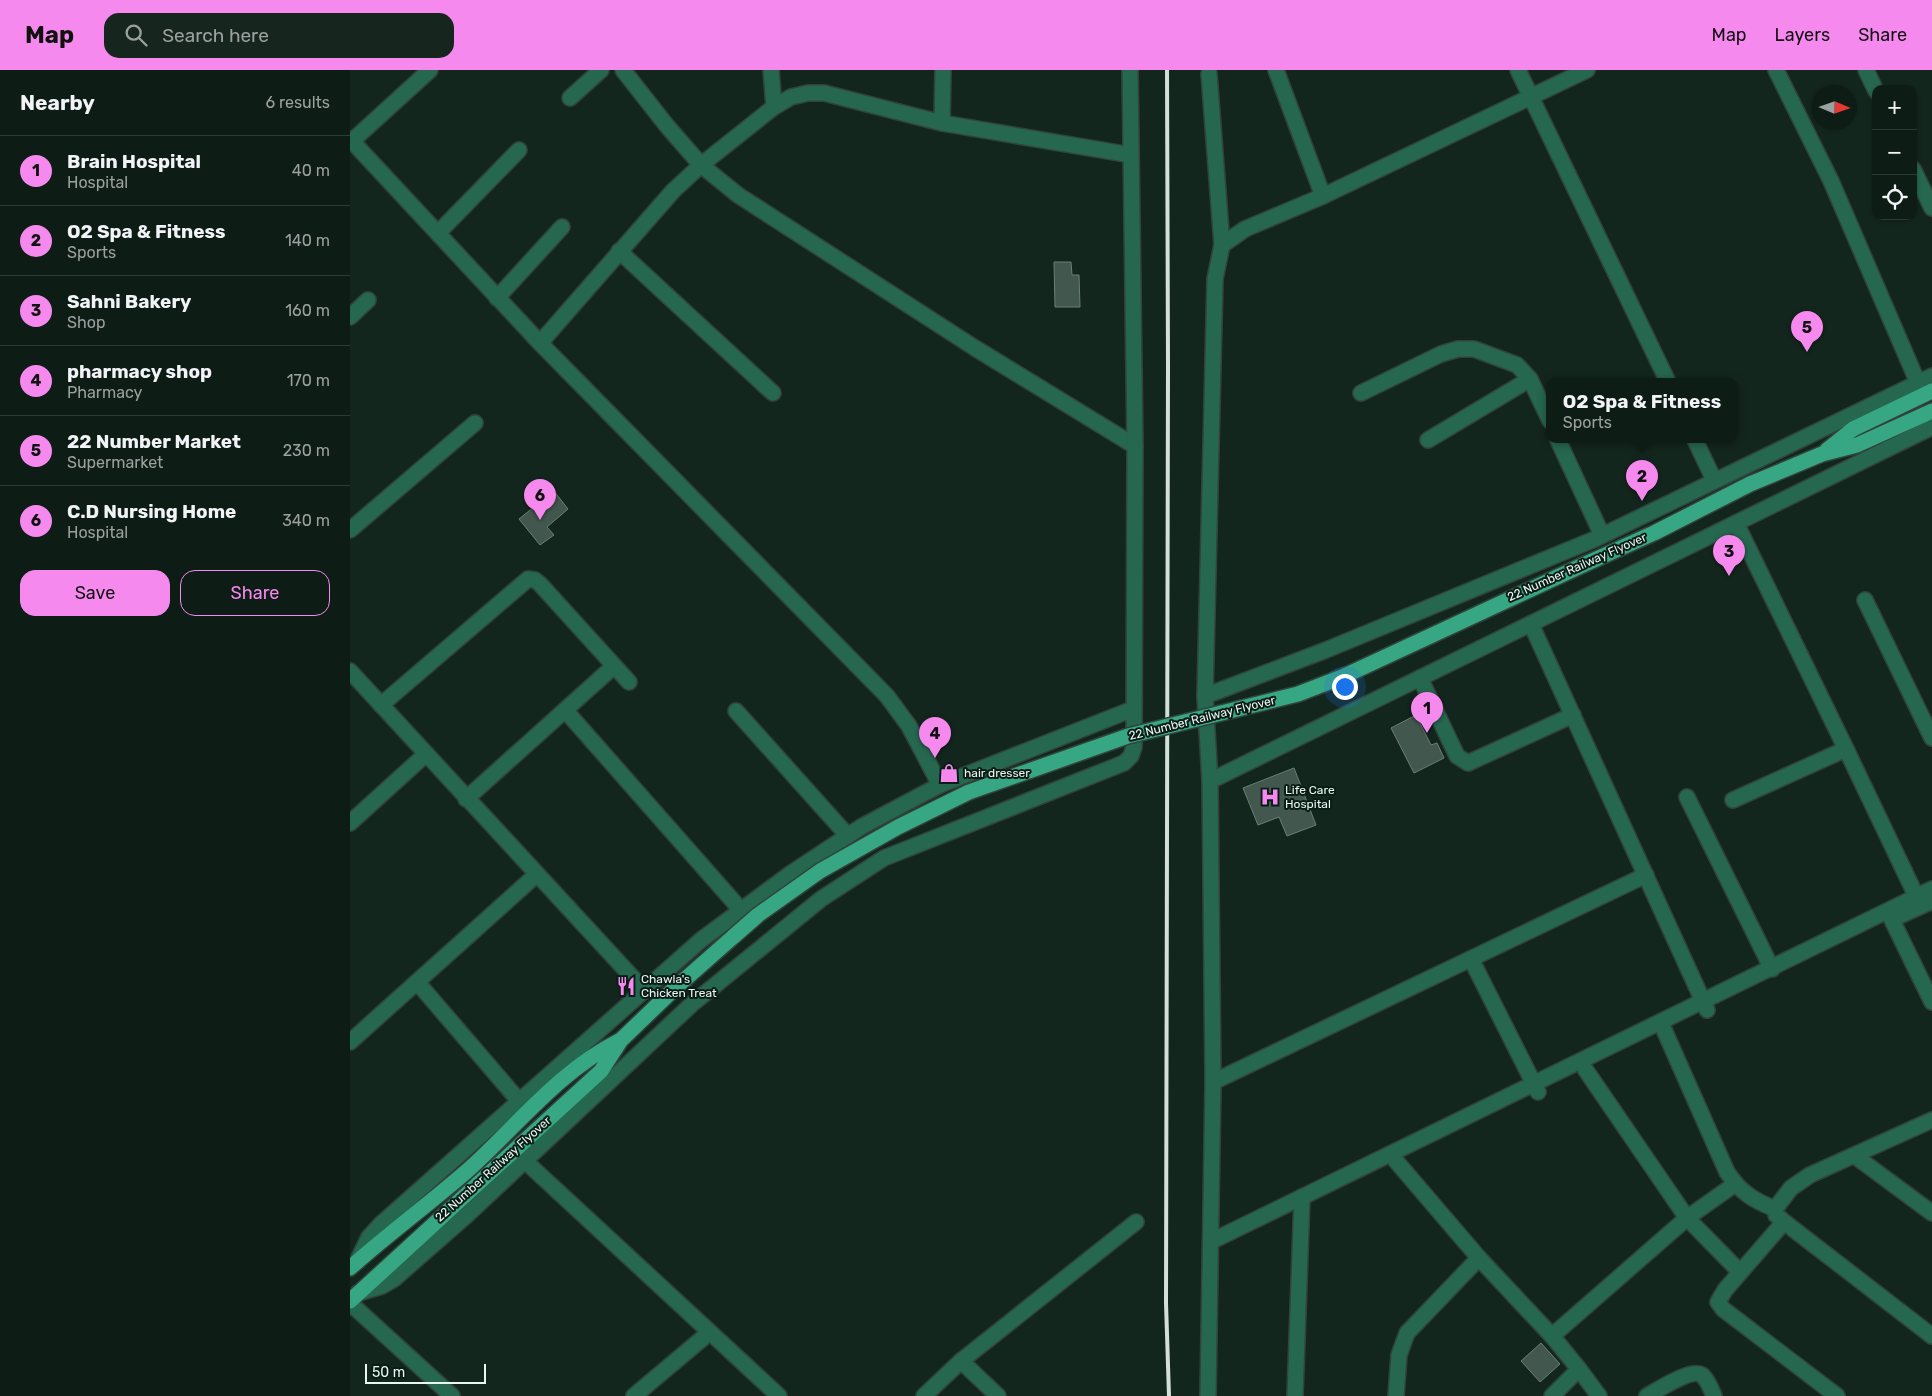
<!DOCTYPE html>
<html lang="en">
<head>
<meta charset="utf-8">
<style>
	body { margin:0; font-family:Rubik,sans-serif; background:#17251f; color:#f1f3f6 }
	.controls { position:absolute; right:15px; top:15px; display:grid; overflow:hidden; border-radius:10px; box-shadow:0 1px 4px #0004 }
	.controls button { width:45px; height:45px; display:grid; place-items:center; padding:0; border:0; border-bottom:1px solid #2e3a35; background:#0e1c16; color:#f1f3f6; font:25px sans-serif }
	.compass { position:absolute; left:1462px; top:15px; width:45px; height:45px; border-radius:50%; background:#0e1c16; box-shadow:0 1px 4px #0004; rotate:92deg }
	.scale { position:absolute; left:15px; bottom:12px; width:121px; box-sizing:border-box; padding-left:5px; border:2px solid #eaf6f1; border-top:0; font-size:14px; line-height:18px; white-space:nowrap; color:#eaf6f1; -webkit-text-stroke:4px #091c15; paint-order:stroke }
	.you { position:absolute; left:994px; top:616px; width:18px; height:18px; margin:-12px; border:4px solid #fff; border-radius:50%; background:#1a73e8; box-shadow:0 0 0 8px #1a73e833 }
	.badge { display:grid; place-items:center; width:32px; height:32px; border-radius:50%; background:#f689ee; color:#111; font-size:16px; font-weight:700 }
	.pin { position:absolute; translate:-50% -41px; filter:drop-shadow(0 1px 2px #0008) }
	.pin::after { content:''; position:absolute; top:26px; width:18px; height:15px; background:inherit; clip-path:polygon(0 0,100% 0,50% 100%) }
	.popup { position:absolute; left:1196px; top:308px; width:192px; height:65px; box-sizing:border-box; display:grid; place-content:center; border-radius:10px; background:#0e1c16; filter:drop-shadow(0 1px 4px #0005); font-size:16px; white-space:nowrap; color:#9ba1a1 }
	.popup b { font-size:19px; color:#f1f3f6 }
	.popup::after { content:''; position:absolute; left:50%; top:100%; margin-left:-10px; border:10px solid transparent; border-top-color:#0e1c16 }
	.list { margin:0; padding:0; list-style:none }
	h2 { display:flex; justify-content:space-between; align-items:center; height:65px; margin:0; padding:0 20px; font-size:21px }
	h2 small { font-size:16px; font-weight:400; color:#9ba1a1 }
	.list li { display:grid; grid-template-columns:32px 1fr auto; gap:15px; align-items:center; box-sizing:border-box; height:70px; padding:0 20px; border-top:1px solid #2e3a35 }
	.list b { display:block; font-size:19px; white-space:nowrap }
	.list p { margin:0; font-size:16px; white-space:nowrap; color:#9ba1a1 }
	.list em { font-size:16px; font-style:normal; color:#9ba1a1 }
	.actions { display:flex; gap:10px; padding:15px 20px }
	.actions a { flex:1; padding:11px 0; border:1px solid #f689ee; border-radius:15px; text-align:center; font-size:18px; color:#f689ee }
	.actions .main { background:#f689ee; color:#111 }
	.icon { flex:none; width:28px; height:28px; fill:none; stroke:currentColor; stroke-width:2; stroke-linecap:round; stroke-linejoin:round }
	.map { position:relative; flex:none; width:1582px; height:1326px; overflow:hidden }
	header { display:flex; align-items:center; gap:30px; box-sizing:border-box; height:70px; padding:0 25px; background:#f689ee; color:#111 }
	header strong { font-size:24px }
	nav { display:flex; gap:28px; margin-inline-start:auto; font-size:18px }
	.search { width:350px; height:45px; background:#17251f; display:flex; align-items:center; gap:12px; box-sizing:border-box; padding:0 18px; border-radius:15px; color:#9ba1a1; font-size:19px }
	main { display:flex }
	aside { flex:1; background:#0e1c16 }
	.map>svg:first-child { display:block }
	.building { fill:#42574e; stroke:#6a7f76 }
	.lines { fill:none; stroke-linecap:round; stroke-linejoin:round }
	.minor-casing { stroke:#31433c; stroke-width:18 }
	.major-casing { stroke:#31433c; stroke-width:18 }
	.minor { stroke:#266750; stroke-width:15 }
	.major { stroke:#37a783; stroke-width:15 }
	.rail { stroke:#d2dfda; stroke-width:4 }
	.major-bridge-casing { stroke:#31433c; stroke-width:18; stroke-linecap:butt }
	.major-bridge { stroke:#37a783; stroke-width:15 }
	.labels { text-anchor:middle; stroke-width:4; stroke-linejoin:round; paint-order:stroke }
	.street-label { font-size:12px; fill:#eaf6f1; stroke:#091c15 }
	.poi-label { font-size:12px; fill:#eaf6f1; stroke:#091c15; text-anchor:start }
</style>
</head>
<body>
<header>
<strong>Map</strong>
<div class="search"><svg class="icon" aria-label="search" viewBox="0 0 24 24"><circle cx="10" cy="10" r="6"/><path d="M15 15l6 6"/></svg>Search here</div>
<nav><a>Map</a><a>Layers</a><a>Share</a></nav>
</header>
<main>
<aside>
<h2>Nearby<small>6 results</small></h2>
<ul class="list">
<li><span class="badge">1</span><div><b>Brain Hospital</b><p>Hospital</p></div><em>40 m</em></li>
<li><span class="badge">2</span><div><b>O2 Spa &amp; Fitness</b><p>Sports</p></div><em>140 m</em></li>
<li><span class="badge">3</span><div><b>Sahni Bakery</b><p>Shop</p></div><em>160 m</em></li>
<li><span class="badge">4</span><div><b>pharmacy shop</b><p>Pharmacy</p></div><em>170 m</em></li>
<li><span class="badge">5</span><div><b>22 Number Market</b><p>Supermarket</p></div><em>230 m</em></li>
<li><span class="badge">6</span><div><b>C.D Nursing Home</b><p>Hospital</p></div><em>340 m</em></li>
</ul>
<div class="actions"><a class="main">Save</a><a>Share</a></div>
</aside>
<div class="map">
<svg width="1582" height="1326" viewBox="0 0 1582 1326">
	<rect width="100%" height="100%" fill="#13261e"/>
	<g class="building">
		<polygon points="704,192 721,192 722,205 729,205 730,237 705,237"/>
		<polygon points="204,421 218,439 197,457 204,465 190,475 169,449"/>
		<polygon points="1066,645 1081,675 1087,673 1094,688 1064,703 1041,658"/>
		<polygon points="944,698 966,755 937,766 929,747 908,755 893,718"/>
		<polygon points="1191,1273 1210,1294 1190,1312 1171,1291"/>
	</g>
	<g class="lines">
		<g class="minor-casing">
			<g id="minor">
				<polyline points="273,0 317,56 351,95 388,125 625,278 785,376"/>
				<polyline points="421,0 424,37"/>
				<polyline points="926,0 973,126"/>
				<polyline points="1168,0 1318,312"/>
				<polyline points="1426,0 1481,111 1568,313"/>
				<polyline points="1516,0 1526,21"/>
				<polyline points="220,28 251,0"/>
				<polyline points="592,53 593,0"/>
				<polyline points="0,69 190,273 537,626 559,656 590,715"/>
				<polyline points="2,71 80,0"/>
				<polyline points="1563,99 1582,138"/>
				<polyline points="89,162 169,80"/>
				<polyline points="872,175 895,159 973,126 1237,0"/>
				<polyline points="269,181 423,323"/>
				<polyline points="147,228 212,157"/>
				<polyline points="0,247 18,230"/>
				<polyline points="190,273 323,121 351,95 424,37 441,27 458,23 474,23 592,53 781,85"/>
				<polyline points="1011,323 1091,284 1108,279 1124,279 1167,295 1180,309 1200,351"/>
				<polyline points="1078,370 1180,309"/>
				<polyline points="1208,370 1252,465"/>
				<polyline points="1345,370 1364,410"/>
				<polyline points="1386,453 1496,679"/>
				<polyline points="0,460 125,353"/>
				<polyline points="1515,530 1582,668"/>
				<polyline points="1181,554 1357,940"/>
				<polyline points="0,601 295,921"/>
				<polyline points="1070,608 1107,686 1118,693 1223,645"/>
				<polyline points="855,626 976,580 1245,469 1582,306"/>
				<polyline points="31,635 178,509 185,510 190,514 279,612"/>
				<polyline points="215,640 391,840"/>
				<polyline points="386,641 498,766"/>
				<polyline points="860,711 1582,357"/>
				<polyline points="1337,727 1422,899"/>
				<polyline points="116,729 264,596"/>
				<polyline points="1383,730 1496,679 1570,834"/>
				<polyline points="0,753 76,684"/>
				<polyline points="1547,847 1582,831"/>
				<polyline points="1542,850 1582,932"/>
				<polyline points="1121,889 1188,1022"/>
				<polyline points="67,912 170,1032"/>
				<path d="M1311,953l66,149c13,20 26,28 48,37"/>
				<polyline points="0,972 186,805"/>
				<polyline points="1235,999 1337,1148 1390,1202"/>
				<polyline points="863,1012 1296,805"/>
				<polyline points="1582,1050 1460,1105 1441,1118 1425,1139 1426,1145 1442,1158 1582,1266"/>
				<polyline points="1505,1086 1582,1143"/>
				<polyline points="175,1091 429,1326"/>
				<polyline points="1046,1091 1129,1188 1202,1266 1229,1299 1202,1326"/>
				<polyline points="1434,1152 1375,1220 1368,1232 1373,1239 1487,1326"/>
				<polyline points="862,1171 1582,819"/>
				<polyline points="7,1192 19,1167 31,1154 351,870 440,804 511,757 590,715 783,639"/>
				<polyline points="8,1223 32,1216 44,1209 117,1145 342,934 471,829 534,788 774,693 781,686 784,677 785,376 780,0"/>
				<polyline points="0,1233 102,1326"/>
				<polyline points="1202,1266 1337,1148 1385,1114"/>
				<polyline points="611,1291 648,1326"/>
				<polyline points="1229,1299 1249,1326"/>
				<polyline points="284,1326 360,1262"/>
				<polyline points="574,1326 611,1291 786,1152"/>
				<polyline points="858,1326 863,1012 860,711 855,626 865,209 872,175 859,4"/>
				<polyline points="945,1326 952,1127"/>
				<polyline points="1046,1326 1049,1285 1057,1263 1129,1188"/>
				<path d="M1297,1326c11,-6 44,-28 55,-21 6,5 9,14 12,21"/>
			</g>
		</g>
		<g class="major-casing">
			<g id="major">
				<polyline points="1477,380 1503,359 1582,321"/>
				<polyline points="1233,495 1304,463 1400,414 1472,384 1507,375 1582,341"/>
				<path d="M0,1198c38,-34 79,-64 117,-97 50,-45 92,-100 152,-130"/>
				<polyline points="0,1231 251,1001 271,970 324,919 384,866"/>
			</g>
		</g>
		<use href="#minor" class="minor"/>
		<use href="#major" class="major"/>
		<polyline class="rail" points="817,0 818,296 816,1233 819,1326"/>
		<g class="major-bridge-casing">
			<polyline id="major-bridge" points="384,866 408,845 470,801 548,757 619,722 778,666 948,624 992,607 1233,495"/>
		</g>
		<use href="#major-bridge" class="major-bridge"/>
	</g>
	<defs>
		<g id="shop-bare" transform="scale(1.5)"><path d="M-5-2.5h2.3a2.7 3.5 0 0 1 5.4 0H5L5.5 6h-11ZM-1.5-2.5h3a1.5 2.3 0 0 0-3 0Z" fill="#f689ee" stroke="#091c15" stroke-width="2.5" paint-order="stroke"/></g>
		<g id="hospital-bare" transform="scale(1.5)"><path d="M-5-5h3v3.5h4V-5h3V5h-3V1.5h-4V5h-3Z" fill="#f689ee" stroke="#091c15" stroke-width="2.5" paint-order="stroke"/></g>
		<g id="restaurant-bare" transform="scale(1.5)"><path d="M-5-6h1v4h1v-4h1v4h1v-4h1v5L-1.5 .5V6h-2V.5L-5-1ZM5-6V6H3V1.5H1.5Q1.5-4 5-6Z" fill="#f689ee" stroke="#091c15" stroke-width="2.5" paint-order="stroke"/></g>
	</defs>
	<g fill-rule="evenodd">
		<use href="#shop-bare" x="599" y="703"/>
		<use href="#hospital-bare" x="920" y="727"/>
		<use href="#restaurant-bare" x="276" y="916"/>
	</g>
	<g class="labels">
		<g class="street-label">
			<text transform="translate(1227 497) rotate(-24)" y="4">22 Number Railway Flyover</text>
			<text transform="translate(852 648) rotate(-14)" y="4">22 Number Railway Flyover</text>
			<text transform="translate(143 1099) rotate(-42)" y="4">22 Number Railway Flyover</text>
		</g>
		<g class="poi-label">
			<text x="614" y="707">hair dresser</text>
			<text x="935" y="724">Life Care<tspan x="935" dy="14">Hospital</tspan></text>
			<text x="291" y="913">Chawla's<tspan x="291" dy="14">Chicken Treat</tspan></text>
		</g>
	</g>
</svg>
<div class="controls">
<button>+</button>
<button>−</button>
<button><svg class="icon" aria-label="locate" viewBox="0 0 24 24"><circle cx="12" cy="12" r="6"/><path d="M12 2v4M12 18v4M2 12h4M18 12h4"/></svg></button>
</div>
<svg class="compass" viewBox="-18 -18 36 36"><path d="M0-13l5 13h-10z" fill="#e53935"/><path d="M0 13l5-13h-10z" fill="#9ba1a1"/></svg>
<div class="scale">50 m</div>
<div class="you"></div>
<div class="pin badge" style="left:1077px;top:663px">1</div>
<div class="pin badge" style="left:1292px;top:431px">2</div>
<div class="popup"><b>O2 Spa &amp; Fitness</b>Sports</div>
<div class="pin badge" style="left:1379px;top:506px">3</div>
<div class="pin badge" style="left:585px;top:688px">4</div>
<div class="pin badge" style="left:1457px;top:282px">5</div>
<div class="pin badge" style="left:190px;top:450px">6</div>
</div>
</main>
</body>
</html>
